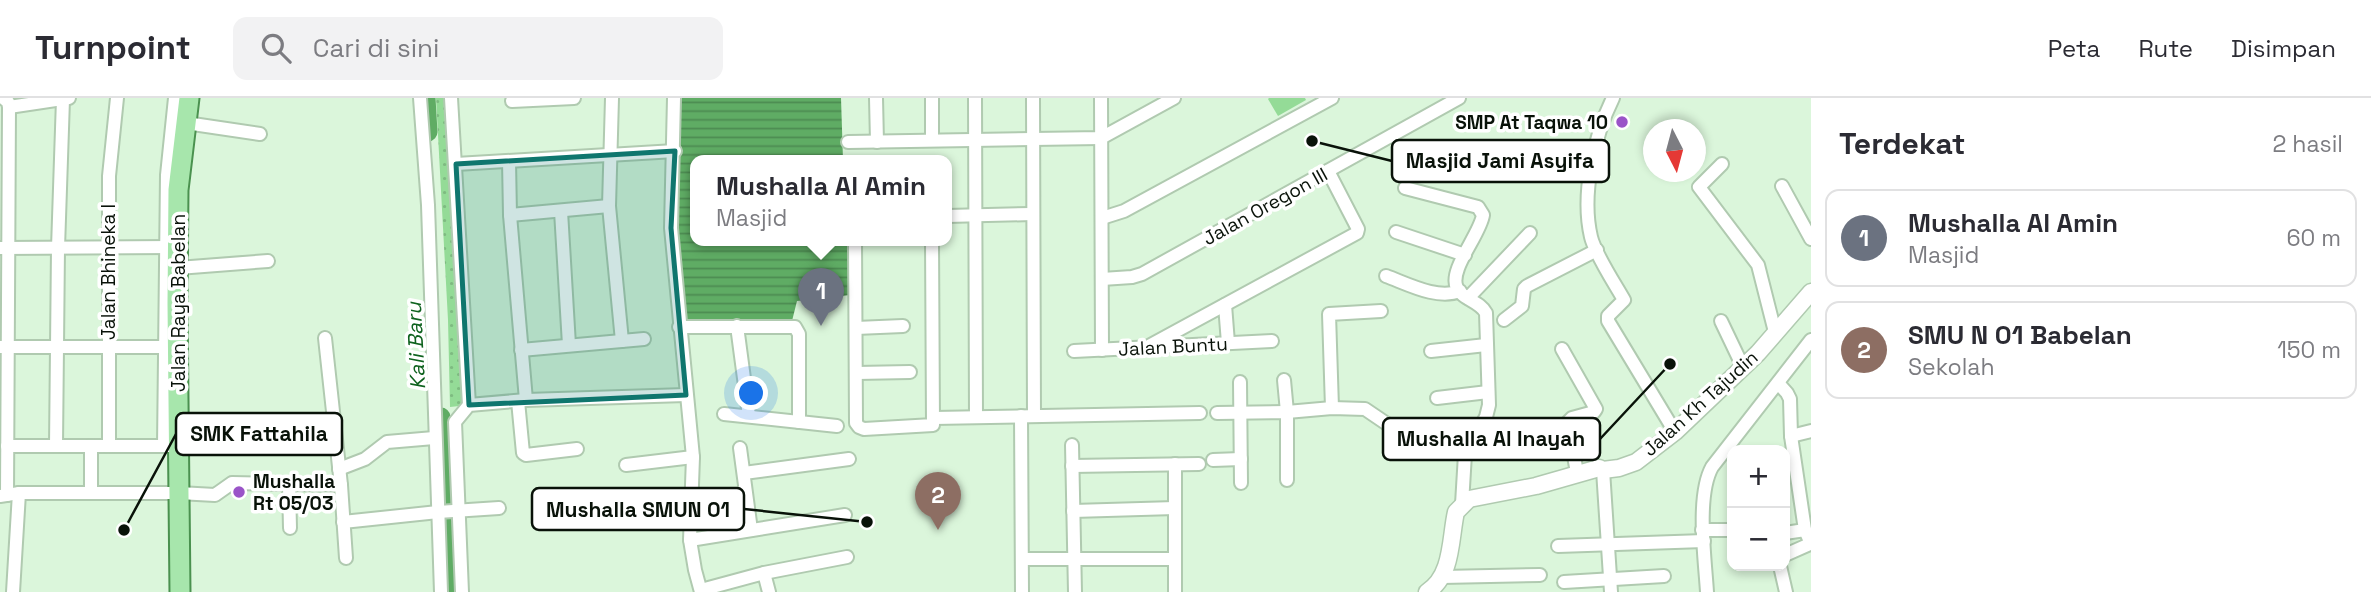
<!DOCTYPE html>
<html lang="id">
<head>
<meta charset="utf-8">
<style>
	body { margin:0; font-family:"Space Grotesk",sans-serif; background:#f2f2f3; color:#2b2b33 }
	.controls { position:absolute; right:21px; bottom:21px; display:grid; overflow:hidden; border-radius:14px; box-shadow:0 4px 10px #0003 }
	.controls button { width:63px; height:63px; display:grid; place-items:center; padding:0; border:0; border-bottom:2px solid #e1e1e2; background:#fff; color:#2b2b33; font:35px sans-serif }
	.compass { position:absolute; left:1643px; top:21px; width:63px; height:63px; border-radius:50%; background:#fff; box-shadow:0 4px 10px #0003; rotate:174deg }
	.you { position:absolute; left:752px; top:296px; width:24px; height:24px; margin:-18px; border:5px solid #fff; border-radius:50%; background:#1a73e8; box-shadow:0 0 0 10px #1a73e833 }
	.badge { display:grid; place-items:center; width:46px; height:46px; border-radius:50%; background:#9a54c8; color:#fff; font-size:23px; font-weight:700 }
	.pin { position:absolute; translate:-50% -58px; filter:drop-shadow(0 2px 4px #0008) }
	.pin::after { content:''; position:absolute; top:37px; width:24px; height:21px; background:inherit; clip-path:polygon(0 0,100% 0,50% 100%) }
	.popup { position:absolute; left:690px; top:57px; width:262px; height:91px; box-sizing:border-box; display:grid; place-content:center; border-radius:14px; background:#fff; filter:drop-shadow(0 2px 5px #0005); font-size:23px; white-space:nowrap; color:#7c7c81 }
	.popup b { font-size:26px; color:#2b2b33 }
	.popup::after { content:''; position:absolute; left:50%; top:100%; margin-left:-14px; border:14px solid transparent; border-top-color:#fff }
	.list { margin:0; padding:0; list-style:none }
	h2 { display:flex; justify-content:space-between; align-items:center; height:91px; margin:0; padding:0 28px; font-size:30px }
	h2 small { font-size:23px; font-weight:400; color:#7c7c81 }
	.list li { display:grid; grid-template-columns:46px 1fr auto; gap:21px; align-items:center; box-sizing:border-box; height:98px; margin:0 14px 14px; padding:0 14px; border:2px solid #e1e1e2; border-radius:14px }
	.list b { display:block; font-size:26px; white-space:nowrap }
	.list p { margin:0; font-size:23px; white-space:nowrap; color:#7c7c81 }
	.list em { font-size:23px; font-style:normal; color:#7c7c81 }
	.icon { flex:none; width:38px; height:38px; fill:none; stroke:currentColor; stroke-width:2; stroke-linecap:round; stroke-linejoin:round }
	.map { position:relative; flex:none; width:1811px; height:494px; overflow:hidden }
	header { display:flex; align-items:center; gap:42px; box-sizing:border-box; height:98px; padding:0 35px; background:#fff; border-bottom:2px solid #e1e1e2 }
	header strong { font-size:33px }
	nav { display:flex; gap:38px; margin-inline-start:auto; font-size:24px }
	.search { width:490px; height:63px; background:#f2f2f3; display:flex; align-items:center; gap:18px; box-sizing:border-box; padding:0 24px; border-radius:14px; color:#7c7c81; font-size:26px }
	main { display:flex }
	aside { flex:1; background:#fff }
	.map>svg:first-child { display:block }
	.grass { fill:url(#grass-dots) }
	.park { fill:#94db97 }
	.water { fill:url(#water-rules) }
	.lines { fill:none; stroke-linecap:round; stroke-linejoin:round }
	.river { stroke:#5fac64; stroke-width:19 }
	.minor-casing { stroke:#b0cab0; stroke-width:16 }
	.tertiary-casing { stroke:#b0cab0; stroke-width:19 }
	.primary-casing { stroke:#4a914f; stroke-width:23 }
	.minor { stroke:#fff; stroke-width:12 }
	.tertiary { stroke:#fff; stroke-width:16 }
	.primary { stroke:#a7e6ac; stroke-width:19 }
	.marked { fill:#0f766e; fill-opacity:0.2; stroke:#0f766e; stroke-width:5; stroke-linejoin:round }
	.poi-dot { fill:#9a54c8; stroke:#fff; stroke-width:2.5 }
	.labels { text-anchor:middle; stroke-width:7; stroke-linejoin:round; paint-order:stroke }
	.poi-label { font-size:19px; font-weight:bold; fill:#091209; stroke:#fff; text-anchor:end }
	.street-label { font-size:19px; fill:#091209; stroke:#fff }
	.water-label { font-size:21px; font-style:italic; fill:#0e621e; stroke:#fff }
	.leader { fill:none; stroke:#091209; stroke-width:2.5 }
	.callout-dot { fill:#091209; stroke:#fff; stroke-width:2.5 }
	.callout { fill:#fff; stroke:#091209; stroke-width:2.5 }
	.callout-label { font-size:21px; text-anchor:middle; font-weight:bold; fill:#091209 }
</style>
</head>
<body>
<header>
<strong>Turnpoint</strong>
<div class="search"><svg class="icon" aria-label="search" viewBox="0 0 24 24"><circle cx="10" cy="10" r="6"/><path d="M15 15l6 6"/></svg>Cari di sini</div>
<nav><a>Peta</a><a>Rute</a><a>Disimpan</a></nav>
</header>
<main>
<div class="map">
<svg width="1811" height="494" viewBox="0 0 1811 494">
	<defs>
		<pattern id="grass-dots" width="8" height="8" patternUnits="userSpaceOnUse" patternTransform="scale(1.75)"><rect width="8" height="8" fill="#94db97"/><path d="M2 2h.1M6 6h.1" fill="none" stroke="#7ebb81" stroke-width="1.8" stroke-linecap="round"/></pattern>
		<pattern id="water-rules" width="6" height="5" patternUnits="userSpaceOnUse" patternTransform="scale(1.75)"><rect width="6" height="5" fill="#5fac64"/><path d="M0 2.5h6" fill="none" stroke="#4d8b51"/></pattern>
	</defs>
	<rect width="100%" height="100%" fill="#dbf6db"/>
	<polygon class="grass" points="436,0 452,0 469,307 450,309 448,222"/>
	<polygon class="park" points="1269,0 1305,0 1306,2 1278,18 1268,1"/>
	<polygon class="water" points="679,0 841,0 843,62 695,62 695,142 847,142 850,197 797,203 792,223 684,223 676,130"/>
	<g class="lines">
		<g class="river">
			<polyline points="426,0 428,34"/>
			<polyline points="441,319 451,494"/>
		</g>
		<g class="minor-casing">
			<g id="minor">
				<polyline points="3,0 8,4 9,9 7,397"/>
				<polyline points="420,0 428,107 441,494"/>
				<polyline points="451,0 469,307"/>
				<polyline points="612,0 609,108 622,243"/>
				<polyline points="674,0 671,130 693,359 690,442 695,472 701,494"/>
				<polyline points="876,0 877,44"/>
				<polyline points="975,0 976,319"/>
				<polyline points="1033,0 1034,318"/>
				<polyline points="1101,0 1102,252"/>
				<path d="M1613,0c-19,38 -32,97 -22,139 4,17 24,47 33,63l-16,16v5l67,111"/>
				<polyline points="512,3 574,0"/>
				<polyline points="9,9 69,0"/>
				<polyline points="186,25 260,36"/>
				<polyline points="932,42 932,0"/>
				<polyline points="848,44 1101,40 1174,0"/>
				<polyline points="509,63 510,117 526,302"/>
				<polyline points="456,66 675,53"/>
				<polyline points="1722,66 1699,89 1758,167 1775,234"/>
				<polyline points="1782,88 1811,141"/>
				<path d="M1405,90l73,19 5,8c-3,20 -35,55 -26,73 6,12 23,13 29,25l3,92 -3,12 -21,37 -3,50"/>
				<polyline points="561,113 569,247"/>
				<polyline points="510,117 609,108"/>
				<polyline points="947,118 1032,116"/>
				<polyline points="1102,120 1124,113 1332,0"/>
				<polyline points="1396,134 1465,157"/>
				<polyline points="855,142 856,325 859,329 864,331 933,327 932,142"/>
				<polyline points="0,150 175,149"/>
				<polyline points="178,170 268,163"/>
				<path d="M1386,178c22,8 51,24 74,15"/>
				<polyline points="1102,181 1132,179 1142,176 1459,0"/>
				<polyline points="1468,200 1530,135"/>
				<polyline points="1225,207 1228,245"/>
				<polyline points="1504,222 1522,208 1524,191 1527,188 1597,152"/>
				<polyline points="1721,223 1743,269"/>
				<polyline points="737,228 749,318"/>
				<polyline points="679,229 795,229 799,236 799,324"/>
				<polyline points="856,230 903,228"/>
				<polyline points="0,249 165,249"/>
				<polyline points="1147,249 1357,135 1358,131 1328,73"/>
				<polyline points="1562,251 1596,311 1594,314 1572,320 1568,324 1577,375"/>
				<polyline points="521,252 644,241"/>
				<polyline points="1074,253 1272,243"/>
				<polyline points="1431,253 1486,247"/>
				<polyline points="857,275 910,274"/>
				<polyline points="1284,282 1287,314 1332,310 1365,311 1421,349 1465,356"/>
				<polyline points="1240,284 1241,385"/>
				<polyline points="1778,285 1787,295 1790,301 1791,338 1805,432 1811,446"/>
				<polyline points="1437,300 1488,294"/>
				<polyline points="518,303 523,355 526,357 577,351"/>
				<polyline points="1332,310 1329,216 1381,213"/>
				<polyline points="1217,315 1287,314 1287,382"/>
				<polyline points="724,316 837,328"/>
				<polyline points="1021,318 1022,494"/>
				<polyline points="934,320 1200,315"/>
				<polyline points="1791,338 1811,333"/>
				<polyline points="1072,347 1075,494"/>
				<polyline points="7,348 172,348"/>
				<polyline points="56,348 58,150 63,1"/>
				<polyline points="91,348 91,395"/>
				<polyline points="109,348 109,78 117,0"/>
				<polyline points="164,348 167,77 175,0"/>
				<polyline points="740,350 751,432"/>
				<polyline points="1213,362 1241,361"/>
				<polyline points="626,367 693,359"/>
				<polyline points="1072,368 1199,366"/>
				<polyline points="339,371 365,361 387,344 434,340"/>
				<polyline points="1603,372 1611,494"/>
				<polyline points="744,375 849,361"/>
				<polyline points="289,387 290,430"/>
				<polyline points="341,387 346,460"/>
				<polyline points="0,398 19,395 179,395 215,397 232,385 341,387 325,240"/>
				<polyline points="1073,413 1175,410"/>
				<polyline points="343,424 438,414 499,410"/>
				<polyline points="1702,432 1732,432"/>
				<polyline points="1785,435 1805,432"/>
				<polyline points="690,442 845,417"/>
				<polyline points="1558,448 1704,443"/>
				<polyline points="1785,457 1810,446"/>
				<polyline points="1022,461 1174,461"/>
				<polyline points="1780,468 1786,494"/>
				<polyline points="764,475 769,494"/>
				<polyline points="1442,479 1540,477"/>
				<polyline points="1564,484 1664,478"/>
				<polyline points="701,492 764,475 847,459"/>
				<polyline points="13,494 19,395"/>
				<polyline points="462,494 455,324 469,307 526,302 686,297"/>
				<polyline points="1175,494 1175,366"/>
				<path d="M1707,494c-2,-33 -11,-96 5,-125l99,-127"/>
			</g>
		</g>
		<g class="tertiary-casing">
			<path id="tertiary" d="M1427,494c26,-16 23,-54 29,-80l13,-13 67,-13 63,-18 4,2 16,-2 17,-6 39,-30 83,-79 53,-61"/>
		</g>
		<g class="primary-casing">
			<polyline id="primary" points="180,494 177,205 178,92 189,0"/>
		</g>
		<use href="#minor" class="minor"/>
		<use href="#tertiary" class="tertiary"/>
		<use href="#primary" class="primary"/>
	</g>
	<path class="marked" d="M675,53l-4,77 15,167 -217,10 -13,-241z"/>
	<g class="poi-dot">
		<circle cx="1622" cy="24" r="7"/>
		<circle cx="239" cy="394" r="7"/>
	</g>
	<g class="labels">
		<g class="poi-label">
			<text x="1608" y="31">SMP At Taqwa 10</text>
			<text x="253" y="390" text-anchor="start">Mushalla<tspan x="253" dy="22">Rt 05/03</tspan></text>
		</g>
		<g class="street-label">
			<text transform="translate(1265 108) rotate(-29)" y="7">Jalan Oregon III</text>
			<text transform="translate(108 174) rotate(-90)" y="7">Jalan Bhineka I</text>
			<text transform="translate(178 205) rotate(-90)" y="7">Jalan Raya Babelan</text>
			<text transform="translate(1173 248) rotate(-3)" y="7">Jalan Buntu</text>
			<text transform="translate(1700 305) rotate(-42)" y="7">Jalan Kh Tajudin</text>
		</g>
		<g class="water-label">
			<text transform="translate(416 248) rotate(-93)" y="7">Kali Baru</text>
		</g>
	</g>
	<path class="leader" d="M1312 43L1392 63M124 432L176 336M1670 266L1600 341M867 424L744 411"/>
	<g class="callout-dot">
		<circle cx="1312" cy="43" r="7"/>
		<circle cx="124" cy="432" r="7"/>
		<circle cx="1670" cy="266" r="7"/>
		<circle cx="867" cy="424" r="7"/>
	</g>
	<g class="callout">
		<rect x="1392" y="42" width="217" height="42" rx="7"/>
		<rect x="176" y="315" width="166" height="42" rx="7"/>
		<rect x="1383" y="320" width="217" height="42" rx="7"/>
		<rect x="532" y="390" width="212" height="42" rx="7"/>
	</g>
	<g class="callout-label">
		<text x="1500" y="70">Masjid Jami Asyifa</text>
		<text x="259" y="343">SMK Fattahila</text>
		<text x="1491" y="348">Mushalla Al Inayah</text>
		<text x="638" y="419">Mushalla SMUN 01</text>
	</g>
</svg>
<div class="controls">
<button>+</button>
<button>−</button>
</div>
<svg class="compass" viewBox="-18 -18 36 36"><path d="M0-13l5 13h-10z" fill="#e53935"/><path d="M0 13l5-13h-10z" fill="#7c7c81"/></svg>
<div class="you"></div>
<div class="pin badge" style="left:821px;top:228px;background:#6b7280">1</div>
<div class="popup"><b>Mushalla Al Amin</b>Masjid</div>
<div class="pin badge" style="left:938px;top:432px;background:#8d6e63">2</div>
</div>
<aside>
<h2>Terdekat<small>2 hasil</small></h2>
<ul class="list">
<li><span class="badge" style="background:#6b7280">1</span><div><b>Mushalla Al Amin</b><p>Masjid</p></div><em>60 m</em></li>
<li><span class="badge" style="background:#8d6e63">2</span><div><b>SMU N 01 Babelan</b><p>Sekolah</p></div><em>150 m</em></li>
</ul>
</aside>
</main>
</body>
</html>
